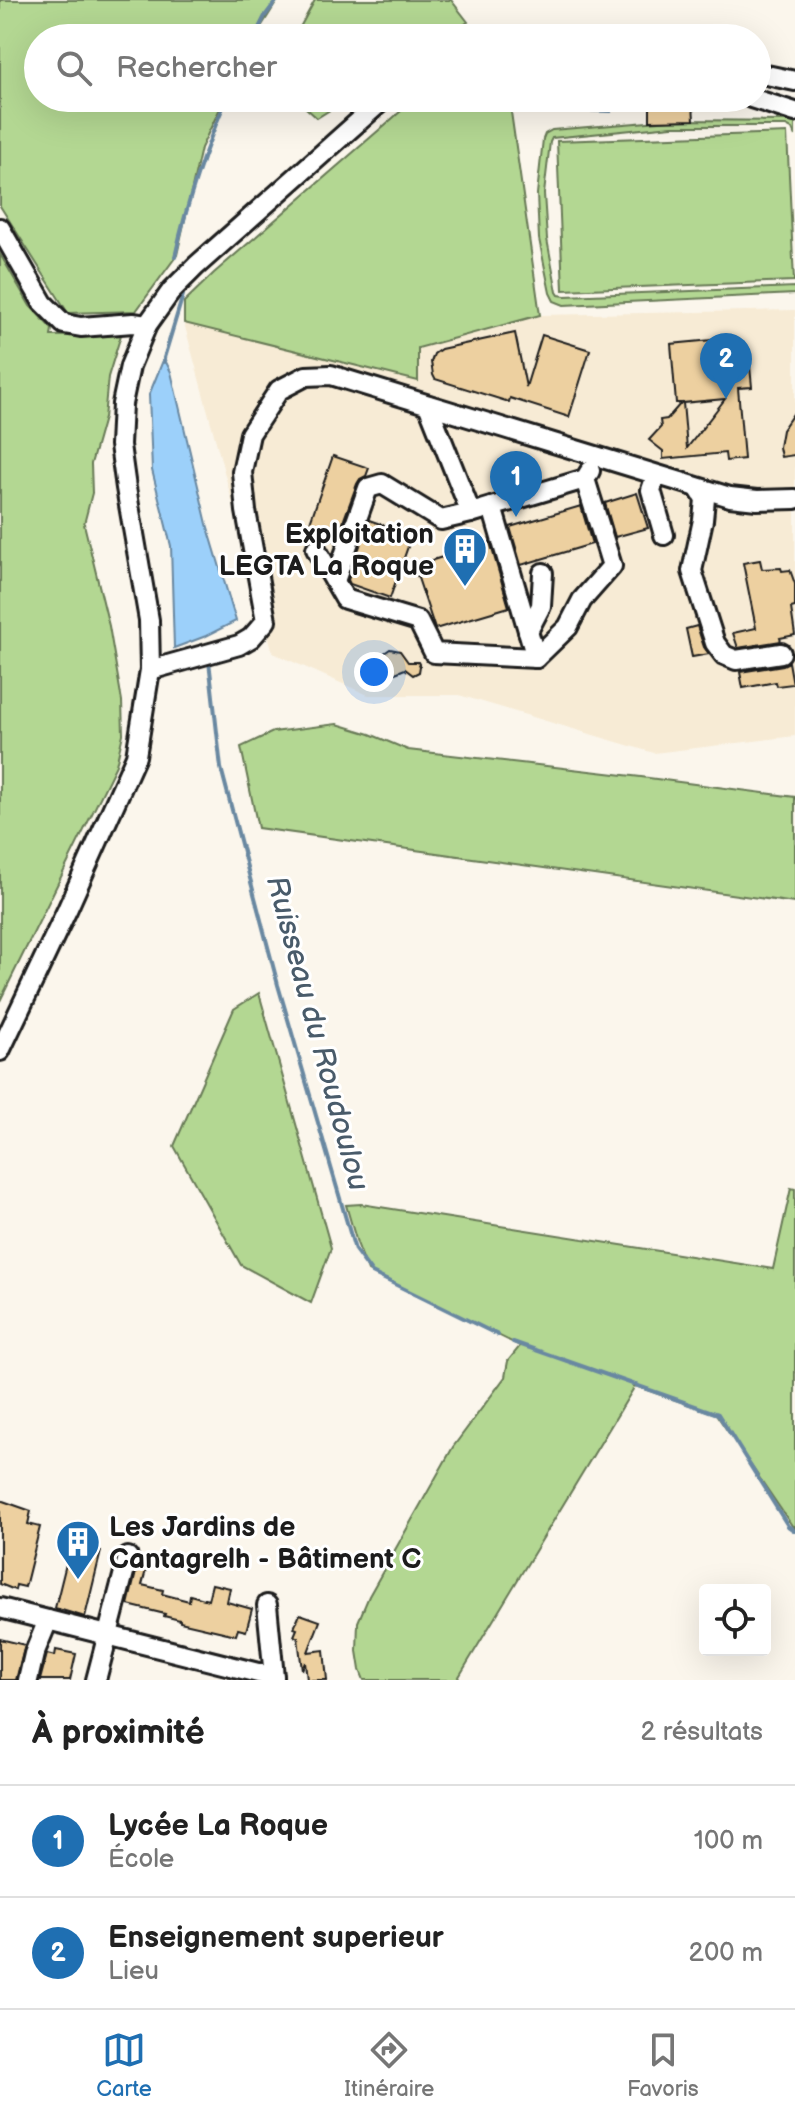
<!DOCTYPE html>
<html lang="fr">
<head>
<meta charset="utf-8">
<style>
	body { margin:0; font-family:"Balsamiq Sans",sans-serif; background:#f2f2f2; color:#222 }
	.controls { position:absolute; right:24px; bottom:24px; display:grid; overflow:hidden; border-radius:8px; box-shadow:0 8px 32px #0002 }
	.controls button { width:72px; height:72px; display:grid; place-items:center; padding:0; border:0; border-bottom:2px solid #e0e0e0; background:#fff; color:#222; font:40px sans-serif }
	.you { position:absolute; left:374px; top:672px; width:28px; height:28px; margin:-20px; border:6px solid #fff; border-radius:50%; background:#1a73e8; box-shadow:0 0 0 12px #1a73e833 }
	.badge { display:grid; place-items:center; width:52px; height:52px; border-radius:50%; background:#1f6fb2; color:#fff; font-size:26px; font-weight:700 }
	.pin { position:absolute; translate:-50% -66px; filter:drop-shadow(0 2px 4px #0008) }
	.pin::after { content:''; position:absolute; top:42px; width:28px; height:24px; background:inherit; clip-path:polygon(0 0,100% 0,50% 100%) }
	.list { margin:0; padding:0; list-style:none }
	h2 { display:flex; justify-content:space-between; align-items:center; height:104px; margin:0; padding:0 32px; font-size:34px }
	h2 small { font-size:26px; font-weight:400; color:#767676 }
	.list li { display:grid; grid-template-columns:52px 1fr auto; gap:24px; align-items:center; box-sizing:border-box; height:112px; padding:0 32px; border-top:2px solid #e0e0e0 }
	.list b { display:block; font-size:30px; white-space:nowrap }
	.list p { margin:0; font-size:26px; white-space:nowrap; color:#767676 }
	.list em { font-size:26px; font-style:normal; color:#767676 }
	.icon { flex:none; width:44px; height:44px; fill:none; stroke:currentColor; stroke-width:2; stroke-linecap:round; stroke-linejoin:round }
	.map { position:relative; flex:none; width:795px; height:1680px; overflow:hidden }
	.search { position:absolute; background:#fff; box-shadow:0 8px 32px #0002; left:24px; right:24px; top:24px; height:88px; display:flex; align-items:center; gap:20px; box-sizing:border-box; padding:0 28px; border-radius:44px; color:#767676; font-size:30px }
	.sheet { height:328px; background:#fff }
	nav { display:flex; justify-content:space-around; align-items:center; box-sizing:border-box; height:112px; border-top:2px solid #e0e0e0; background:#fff; font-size:22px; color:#767676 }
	nav a { display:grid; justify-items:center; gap:4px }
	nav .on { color:#1f6fb2 }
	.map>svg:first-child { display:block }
	.built { fill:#f7ebd5 }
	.green { fill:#b3d792; stroke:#687a57; stroke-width:2 }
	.water { fill:#9cd0fa; stroke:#6988a1; stroke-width:2 }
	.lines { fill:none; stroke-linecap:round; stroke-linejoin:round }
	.stream { stroke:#6988a1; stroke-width:4 }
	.building { fill:#edd0a0; stroke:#1c1c1c; stroke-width:2; fill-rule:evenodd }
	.minor-casing { stroke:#1c1c1c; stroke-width:24 }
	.minor { stroke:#fff; stroke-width:18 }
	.labels { text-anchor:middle; stroke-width:6; stroke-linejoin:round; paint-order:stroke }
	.poi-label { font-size:28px; font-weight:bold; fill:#1c1c1c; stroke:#fff; text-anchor:end }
	.water-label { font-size:30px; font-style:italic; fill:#495b6a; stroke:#fff }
</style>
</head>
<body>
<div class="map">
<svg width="795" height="1680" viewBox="0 0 795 1680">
	<rect width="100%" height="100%" fill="#fbf6ec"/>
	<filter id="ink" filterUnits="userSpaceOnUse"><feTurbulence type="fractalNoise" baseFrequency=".0125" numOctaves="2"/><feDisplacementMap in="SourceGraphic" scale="16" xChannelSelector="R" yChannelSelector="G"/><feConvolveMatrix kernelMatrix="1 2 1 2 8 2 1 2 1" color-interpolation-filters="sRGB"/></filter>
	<g filter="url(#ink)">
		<polygon class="built" points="795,310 795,736 654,753 459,695 368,695 273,653 184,323 418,381 418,348 540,315"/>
		<g class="green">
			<polygon points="0,0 278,0 254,38 38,38 38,98 225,98 201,148 177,255 136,311 68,313 0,206"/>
			<polygon points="315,0 451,0 468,22 443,38 294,38"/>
			<polygon points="295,98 349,98 317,118"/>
			<polygon points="416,98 509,98 540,315 418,348 418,381 184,323 184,302 214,273"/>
			<polygon points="672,120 789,121 795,123 795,136 792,129 786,126 672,126 552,138 550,142 544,194 547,239 557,292 559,295 565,296 795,287 795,294 564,305 554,301 550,293 539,239 537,194 543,139 545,134 552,130"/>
			<polygon points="787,133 794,281 563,290 557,141"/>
			<polygon points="0,254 30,306 52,329 51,336 121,335 108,377 104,418 91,464 92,493 84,524 109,626 122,701 123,734 116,765 0,1001"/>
			<polygon points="337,724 370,734 408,750 641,777 795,797 795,903 258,828 241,747 273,732"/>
			<polygon points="259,993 331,1248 311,1303 241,1265 174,1146 234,1009"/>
			<polygon points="791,1188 795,1189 795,1530 716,1414 635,1386 457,1680 364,1680 360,1670 357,1651 358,1622 369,1596 453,1447 505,1377 508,1361 520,1346 368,1271 357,1243 346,1205 361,1204 773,1269"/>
		</g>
		<g class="water">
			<polygon points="578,98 609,98 611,112 581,111"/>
			<polygon points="164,358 171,372 207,524 236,621 206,636 174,648 171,546 152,470 149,395"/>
		</g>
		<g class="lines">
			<g class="stream">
				<polyline points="254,38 265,16 277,0"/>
				<path d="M175,257c12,-55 29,-107 52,-159"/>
				<polyline points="164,362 164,358 183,295"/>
				<polyline points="209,661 221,768 278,985 355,1250 372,1273 498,1335"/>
				<polyline points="513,1342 718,1414 788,1526 795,1531"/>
			</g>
		</g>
		<g class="building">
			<polygon points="650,104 693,104 694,120 650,121"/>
			<polygon points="515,333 526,387 542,335 590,350 569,417 510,398 509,402 435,379 433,375 431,362 434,354 441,349"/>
			<path d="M733,338l2,19 14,-1 3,31 -14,1 6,71 -18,2 -1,-8 -62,6v-8l-14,-11 12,-13 -1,-7 7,-1 14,-16h-5l-5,-59zM725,399l-38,49 -4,-45z"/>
			<polygon points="795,411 795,455 781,457 779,447 782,430"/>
			<polygon points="333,456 369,468 366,476 360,479 357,484 336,541 307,531"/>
			<polygon points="637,493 648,528 615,537 605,503"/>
			<polygon points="581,506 592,544 521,565 510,527"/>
			<polygon points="369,520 412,535 390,598 350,584 348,580"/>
			<polygon points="490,542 509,607 435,629 414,566"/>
			<polygon points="760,560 762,569 781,568 782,571 790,570 795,584 795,607 791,608 795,635 780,638 781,641 738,648 733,633 756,628 743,563"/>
			<polygon points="697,626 704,647 709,654 692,657 686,629"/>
			<polygon points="390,649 400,651 408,662 418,662 420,666 419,672 413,675 405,669 393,674 384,671 380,665 380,656"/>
			<polygon points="789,662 793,684 777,686 776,682 743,688 740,672 783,665"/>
			<polygon points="0,1500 31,1511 28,1524 40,1527 25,1587 16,1585 15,1590 0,1584"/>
			<polygon points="71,1544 101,1551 85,1617 55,1608"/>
			<polygon points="137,1568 146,1570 142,1585 163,1590 162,1594 189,1601 190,1595 208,1600 212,1584 230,1588 227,1602 252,1609 246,1631 238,1629 236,1635 180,1622 180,1620 164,1616 165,1614 128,1605"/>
			<polygon points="300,1614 320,1621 308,1652 324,1650 327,1680 307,1680 305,1662 302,1670 298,1638 294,1636 297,1629 294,1628"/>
			<polygon points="0,1639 25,1645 16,1680 0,1680"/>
			<polygon points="56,1650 76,1654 70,1680 40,1680 47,1654 55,1656"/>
		</g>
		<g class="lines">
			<g class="minor-casing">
				<g id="minor">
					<polyline points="522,38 566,38"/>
					<polyline points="757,73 795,81"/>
					<polyline points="633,98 634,98"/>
					<polyline points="751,98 795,112"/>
					<polyline points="0,228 43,303 64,324 81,327 133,323 147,325"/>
					<polyline points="428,405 471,513 585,479 590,471"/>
					<polyline points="656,476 651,490 664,535"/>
					<polyline points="698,488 705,499 703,520 692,571 715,643 724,655 736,660 781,653"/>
					<polyline points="492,507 536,658"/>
					<polyline points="316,549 345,599 418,621 434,653 536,658 568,627 582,600 612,566 585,479"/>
					<polyline points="335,581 368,488 382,484 441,520 471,513"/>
					<polyline points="528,631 541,606 543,573"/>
					<polyline points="150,670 239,645 251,638 266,621 246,511 242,472 250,434 279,390 306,376 331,375 730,497 757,500 795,499"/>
					<polyline points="0,1051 67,910 136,756 150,670 149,620 126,488 120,445 122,404 130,366 147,325 172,290 196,266 385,98"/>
					<polyline points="267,1605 274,1677"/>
					<polyline points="0,1608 274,1677 274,1680"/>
					<polyline points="28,1680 34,1654 48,1620"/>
					<polyline points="96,1680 128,1557"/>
				</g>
			</g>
			<use href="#minor" class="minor"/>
		</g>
	</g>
	<defs>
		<g id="building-pin" transform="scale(2.3)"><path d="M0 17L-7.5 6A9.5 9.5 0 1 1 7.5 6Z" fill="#1f6fb2" stroke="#fff"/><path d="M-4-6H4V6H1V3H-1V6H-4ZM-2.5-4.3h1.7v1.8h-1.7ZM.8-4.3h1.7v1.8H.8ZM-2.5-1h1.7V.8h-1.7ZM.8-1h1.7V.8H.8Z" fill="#fff"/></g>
	</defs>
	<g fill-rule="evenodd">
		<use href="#building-pin" x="465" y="549"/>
		<use href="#building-pin" x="78" y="1542"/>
	</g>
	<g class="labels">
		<g class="poi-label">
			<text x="434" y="543">Exploitation<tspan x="434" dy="32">LEGTA La Roque</tspan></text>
			<text x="109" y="1536" text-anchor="start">Les Jardins de<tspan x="109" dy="32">Cantagrelh - Bâtiment C</tspan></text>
		</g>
		<g class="water-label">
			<text transform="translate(318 1033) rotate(75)" y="10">Ruisseau du Roudoulou</text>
		</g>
	</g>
</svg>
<div class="controls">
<button><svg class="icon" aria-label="locate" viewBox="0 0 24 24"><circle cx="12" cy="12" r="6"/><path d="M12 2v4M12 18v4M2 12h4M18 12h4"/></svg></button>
</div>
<div class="you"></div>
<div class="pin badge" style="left:516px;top:517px">1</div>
<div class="pin badge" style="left:726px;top:399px">2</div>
<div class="search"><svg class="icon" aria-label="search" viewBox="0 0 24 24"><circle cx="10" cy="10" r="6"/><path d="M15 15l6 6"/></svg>Rechercher</div>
</div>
<section class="sheet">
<h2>À proximité<small>2 résultats</small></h2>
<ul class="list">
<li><span class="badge">1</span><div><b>Lycée La Roque</b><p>École</p></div><em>100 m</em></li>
<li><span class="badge">2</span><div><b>Enseignement superieur</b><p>Lieu</p></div><em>200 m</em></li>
</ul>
</section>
<nav>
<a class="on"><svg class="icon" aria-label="map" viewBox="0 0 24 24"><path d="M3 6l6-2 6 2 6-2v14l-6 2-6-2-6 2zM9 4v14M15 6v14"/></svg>Carte</a>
<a><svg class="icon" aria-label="directions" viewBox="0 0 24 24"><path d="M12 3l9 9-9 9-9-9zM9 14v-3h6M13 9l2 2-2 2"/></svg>Itinéraire</a>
<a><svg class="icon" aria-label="saved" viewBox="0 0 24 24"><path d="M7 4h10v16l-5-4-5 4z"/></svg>Favoris</a>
</nav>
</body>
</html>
